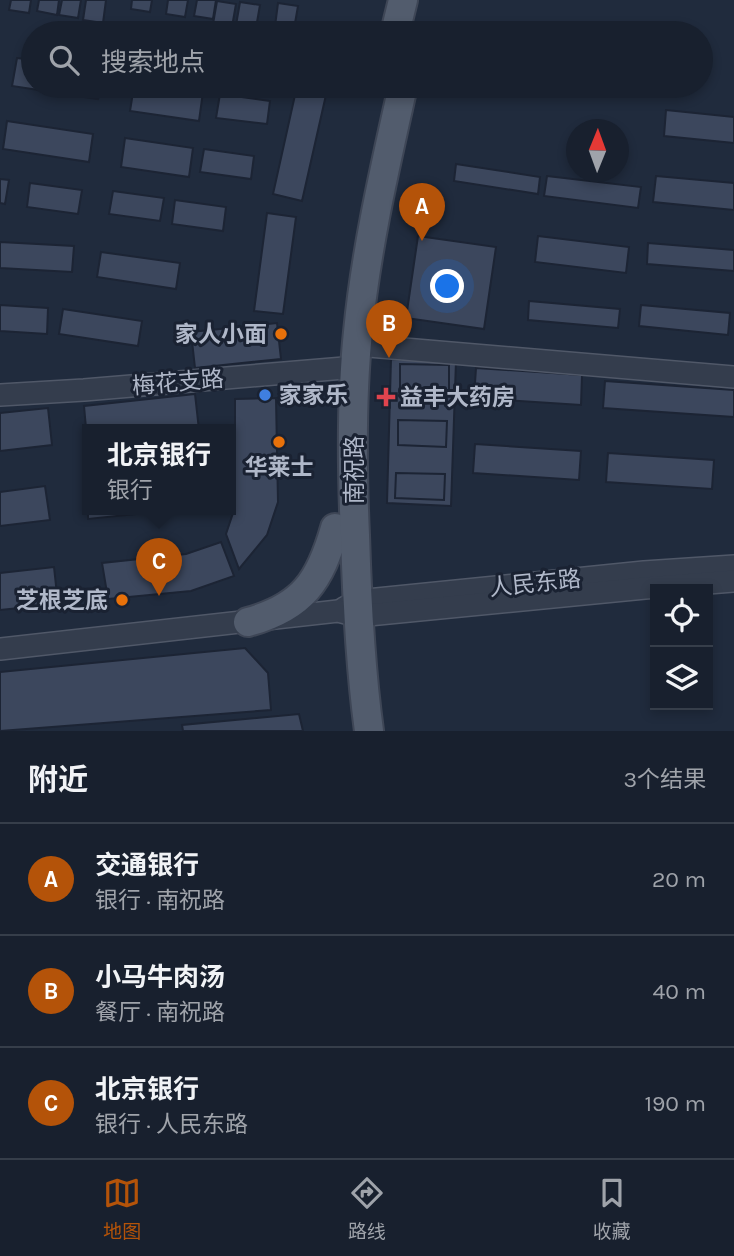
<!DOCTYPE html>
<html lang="zh">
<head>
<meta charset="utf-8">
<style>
	body { margin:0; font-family:Karla,"Noto Sans SC",sans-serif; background:#252d3a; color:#f1f3f6 }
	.controls { position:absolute; right:21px; bottom:21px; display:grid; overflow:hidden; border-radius:0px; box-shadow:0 4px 10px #0003 }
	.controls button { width:63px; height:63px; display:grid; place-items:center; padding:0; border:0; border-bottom:2px solid #363e4a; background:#18202e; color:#f1f3f6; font:35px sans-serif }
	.compass { position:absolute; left:566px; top:119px; width:63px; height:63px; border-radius:50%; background:#18202e; box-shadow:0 4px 10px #0003; rotate:1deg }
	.you { position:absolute; left:448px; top:287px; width:24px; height:24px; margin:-18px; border:5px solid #fff; border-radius:50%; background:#1a73e8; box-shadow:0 0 0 10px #1a73e833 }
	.badge { display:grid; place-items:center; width:46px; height:46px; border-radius:50%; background:#b45309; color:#fff; font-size:23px; font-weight:700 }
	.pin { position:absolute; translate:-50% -58px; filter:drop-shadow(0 2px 4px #0008) }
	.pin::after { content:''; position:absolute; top:37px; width:24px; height:21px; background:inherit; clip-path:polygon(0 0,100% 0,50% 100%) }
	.popup { position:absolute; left:82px; top:424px; width:154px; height:91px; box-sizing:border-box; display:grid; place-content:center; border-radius:0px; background:#18202e; filter:drop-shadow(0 2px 5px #0005); font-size:23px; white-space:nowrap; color:#9fa3aa }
	.popup b { font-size:26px; color:#f1f3f6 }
	.popup::after { content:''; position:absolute; left:50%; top:100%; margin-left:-14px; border:14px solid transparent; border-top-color:#18202e }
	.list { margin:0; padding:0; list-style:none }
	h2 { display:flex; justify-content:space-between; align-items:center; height:91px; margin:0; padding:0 28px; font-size:30px }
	h2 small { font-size:23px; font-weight:400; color:#9fa3aa }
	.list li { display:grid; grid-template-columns:46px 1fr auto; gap:21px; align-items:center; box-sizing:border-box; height:112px; padding:0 28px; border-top:2px solid #363e4a }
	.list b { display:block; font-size:26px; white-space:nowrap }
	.list p { margin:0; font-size:23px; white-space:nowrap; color:#9fa3aa }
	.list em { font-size:23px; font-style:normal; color:#9fa3aa }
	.icon { flex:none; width:38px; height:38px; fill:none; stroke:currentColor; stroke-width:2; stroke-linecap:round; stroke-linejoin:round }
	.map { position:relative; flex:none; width:734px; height:731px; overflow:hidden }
	.search { position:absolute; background:#18202e; box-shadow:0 4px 10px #0003; left:21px; right:21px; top:21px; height:77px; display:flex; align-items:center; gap:18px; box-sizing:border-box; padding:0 24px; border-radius:38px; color:#9fa3aa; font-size:26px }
	.sheet { height:427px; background:#18202e }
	nav { display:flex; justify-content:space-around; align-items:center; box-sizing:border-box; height:98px; border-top:2px solid #363e4a; background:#18202e; font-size:19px; color:#9fa3aa }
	nav a { display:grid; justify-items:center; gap:4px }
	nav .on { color:#b45309 }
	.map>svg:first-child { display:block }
	.building { fill:#3c475d; stroke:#1c2434; stroke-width:2 }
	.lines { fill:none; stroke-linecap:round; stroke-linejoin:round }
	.minor-casing { stroke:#505868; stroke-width:24 }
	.major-casing { stroke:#3e4656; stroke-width:32 }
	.minor { stroke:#343d4d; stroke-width:21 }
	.major { stroke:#525c6d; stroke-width:28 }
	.food-dot { fill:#e8710a; stroke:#1a2232; stroke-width:2.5 }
	.shop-dot { fill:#3f7fe0; stroke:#1a2232; stroke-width:2.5 }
	.health-dot { fill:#e0444e; stroke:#1a2232; stroke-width:2.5 }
	.labels { text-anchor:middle; stroke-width:6; stroke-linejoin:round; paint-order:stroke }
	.poi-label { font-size:23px; font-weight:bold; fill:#b0b8c9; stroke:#1a2232; text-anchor:end }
	.street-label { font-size:23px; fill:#b0b8c9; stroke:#1a2232 }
</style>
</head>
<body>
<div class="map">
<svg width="734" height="731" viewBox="0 0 734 731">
	<rect width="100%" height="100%" fill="#202b3d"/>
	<g class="building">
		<polygon points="11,0 31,0 29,13 9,10"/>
		<polygon points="39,0 59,0 57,15 37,11"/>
		<polygon points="62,0 81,0 78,18 59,15"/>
		<polygon points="86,0 106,0 103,23 83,20"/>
		<polygon points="132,0 152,0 150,12 131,9"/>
		<polygon points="168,0 188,0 185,17 166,14"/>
		<polygon points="197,0 216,0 213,19 194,16"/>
		<polygon points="217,1 236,4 232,27 213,24"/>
		<polygon points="240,2 260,5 256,28 236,25"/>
		<polygon points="278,3 298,6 294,29 275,26"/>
		<polygon points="17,58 33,60 33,86 100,86 98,99 12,86"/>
		<polygon points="134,86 161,86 203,92 199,121 130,111"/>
		<polygon points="297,86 328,86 302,201 273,194"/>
		<polygon points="220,94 270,101 267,124 216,118"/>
		<polygon points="666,110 734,117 734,143 664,136"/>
		<polygon points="7,121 93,134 89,162 3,149"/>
		<polygon points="125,138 193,148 189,177 121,167"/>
		<polygon points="204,149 254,156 251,179 200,172"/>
		<polygon points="456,164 540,177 538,194 454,181"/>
		<polygon points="547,176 641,187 638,208 544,196"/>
		<polygon points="656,176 734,183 734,210 653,202"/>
		<polygon points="0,179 9,180 5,204 0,203"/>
		<polygon points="30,183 82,190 78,214 27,207"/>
		<polygon points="113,191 164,198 160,221 109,214"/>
		<polygon points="175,200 226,207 223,231 172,224"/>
		<polygon points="267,213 296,217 283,314 254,311"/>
		<polygon points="418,236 496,247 484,329 406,318"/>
		<polygon points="538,236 629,247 626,273 535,262"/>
		<polygon points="0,242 74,246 72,272 0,268"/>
		<polygon points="648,243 734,250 734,271 647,264"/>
		<polygon points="101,252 180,263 176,289 97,277"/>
		<polygon points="529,301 620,309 618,328 528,320"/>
		<polygon points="0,305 48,308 47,334 0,331"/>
		<polygon points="641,305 730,313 728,335 639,326"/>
		<polygon points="63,309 142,321 138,346 59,334"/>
		<polygon points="277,323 281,359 195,368 191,332"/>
		<polygon points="391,359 456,361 451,506 387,503"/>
		<polygon points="400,364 449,365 449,391 400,389"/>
		<polygon points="476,368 582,375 581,405 474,398"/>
		<polygon points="605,381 734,390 734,417 603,408"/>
		<polygon points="195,394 199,430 87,430 87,439 84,406"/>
		<polygon points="276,398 278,502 267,535 239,569 226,534 235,507 235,399"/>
		<polygon points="48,408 52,445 0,451 0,413"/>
		<polygon points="398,420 447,421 446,447 398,445"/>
		<polygon points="475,444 581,451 579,480 473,473"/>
		<polygon points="608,453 714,460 712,489 606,482"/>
		<polygon points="396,473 445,474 444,500 395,498"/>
		<polygon points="45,486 50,520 0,526 0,492"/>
		<polygon points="88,510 175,510 88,519"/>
		<polygon points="221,542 234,576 191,591 108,599 102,563 186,554"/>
		<polygon points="54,567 58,604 0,610 0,573"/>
		<polygon points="245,648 268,673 271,710 0,731 0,672"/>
		<polygon points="299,714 303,731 183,731 182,725"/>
	</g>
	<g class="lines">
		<g class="minor-casing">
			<g id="minor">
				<polyline points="357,345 734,377"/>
				<polyline points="0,395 84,390 356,367"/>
				<polyline points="344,608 357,601 644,572 734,566"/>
				<polyline points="0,649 338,611 358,616 645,588 734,581"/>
			</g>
		</g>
		<g class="major-casing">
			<g id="major">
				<polyline points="395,33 403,0"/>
				<path d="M248,622c55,-15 72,-41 87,-94"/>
				<path d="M369,731c-9,-66 -12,-130 -14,-196 -3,-67 -4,-136 3,-203 8,-83 27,-165 45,-246"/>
			</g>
		</g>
		<use href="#minor" class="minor"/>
		<use href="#major" class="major"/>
	</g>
	<g class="food-dot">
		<circle cx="281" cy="334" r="7"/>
		<circle cx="279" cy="442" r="7"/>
		<circle cx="122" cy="600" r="7"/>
	</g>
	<circle class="shop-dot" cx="265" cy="395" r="7"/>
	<path class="health-dot" d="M382.5 386.5h7v7h7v7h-7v7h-7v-7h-7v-7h7z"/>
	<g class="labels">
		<g class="poi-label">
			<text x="267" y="342">家人小面</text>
			<text x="279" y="403" text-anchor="start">家家乐</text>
			<text x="400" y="405" text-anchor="start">益丰大药房</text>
			<text x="279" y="475" text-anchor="middle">华莱士</text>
			<text x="108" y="608">芝根芝底</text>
		</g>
		<g class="street-label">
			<text transform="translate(178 382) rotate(-5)" y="8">梅花支路</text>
			<text transform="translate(354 470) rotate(-90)" y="8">南祝路</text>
			<text transform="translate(535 583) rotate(-6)" y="8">人民东路</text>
		</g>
	</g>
</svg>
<div class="controls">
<button><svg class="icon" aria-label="locate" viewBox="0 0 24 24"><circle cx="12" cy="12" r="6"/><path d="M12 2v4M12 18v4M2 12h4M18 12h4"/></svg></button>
<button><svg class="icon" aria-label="layers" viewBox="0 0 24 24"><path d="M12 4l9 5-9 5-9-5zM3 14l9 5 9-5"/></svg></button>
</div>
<svg class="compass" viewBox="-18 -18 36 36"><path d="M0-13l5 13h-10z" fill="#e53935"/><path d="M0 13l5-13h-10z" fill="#9fa3aa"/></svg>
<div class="you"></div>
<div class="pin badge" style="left:422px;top:241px">A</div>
<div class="pin badge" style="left:389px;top:358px">B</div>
<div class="pin badge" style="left:159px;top:596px">C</div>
<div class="popup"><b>北京银行</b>银行</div>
<div class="search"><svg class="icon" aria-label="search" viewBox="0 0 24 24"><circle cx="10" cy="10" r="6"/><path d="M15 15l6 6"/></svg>搜索地点</div>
</div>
<section class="sheet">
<h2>附近<small>3个结果</small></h2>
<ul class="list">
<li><span class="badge">A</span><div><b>交通银行</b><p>银行 · 南祝路</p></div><em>20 m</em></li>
<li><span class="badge">B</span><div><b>小马牛肉汤</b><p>餐厅 · 南祝路</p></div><em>40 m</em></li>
<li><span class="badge">C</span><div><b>北京银行</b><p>银行 · 人民东路</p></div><em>190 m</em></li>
</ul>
</section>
<nav>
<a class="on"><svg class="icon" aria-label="map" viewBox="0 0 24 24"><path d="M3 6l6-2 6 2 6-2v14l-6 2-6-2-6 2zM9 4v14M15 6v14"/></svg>地图</a>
<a><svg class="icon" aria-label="directions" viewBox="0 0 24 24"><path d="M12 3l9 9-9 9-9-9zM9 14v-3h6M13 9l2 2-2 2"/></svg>路线</a>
<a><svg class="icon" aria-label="saved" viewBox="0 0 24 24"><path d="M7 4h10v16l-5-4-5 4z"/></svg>收藏</a>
</nav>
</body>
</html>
